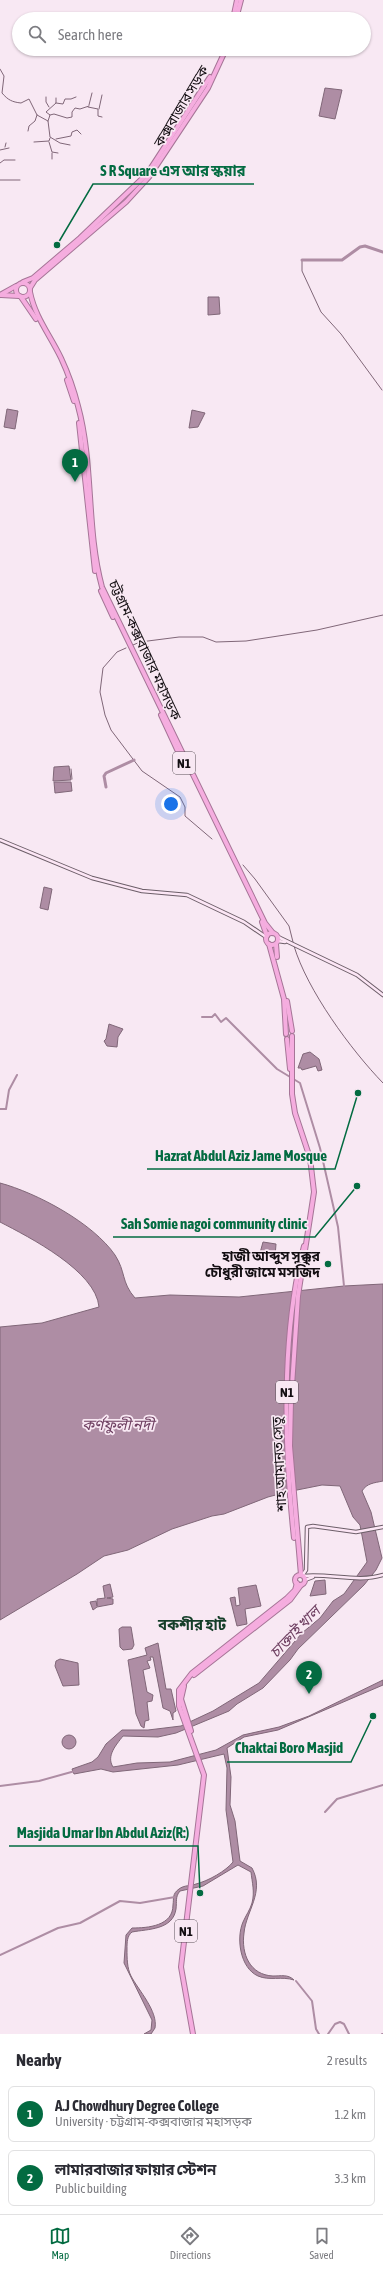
<!DOCTYPE html>
<html lang="en">
<head>
<meta charset="utf-8">
<style>
	body { margin:0; font-family:"Asap Condensed","Noto Sans Bengali",sans-serif; background:#f7f7f7; color:#2b2b33 }
	.you { position:absolute; left:171px; top:804px; width:14px; height:14px; margin:-10px; border:3px solid #fff; border-radius:50%; background:#1a73e8; box-shadow:0 0 0 6px #1a73e833 }
	.badge { display:grid; place-items:center; width:26px; height:26px; border-radius:50%; background:#036b41; color:#fff; font-size:13px; font-weight:700 }
	.pin { position:absolute; translate:-50% -33px; filter:drop-shadow(0 1px 2px #0008) }
	.pin::after { content:''; position:absolute; top:21px; width:14px; height:12px; background:inherit; clip-path:polygon(0 0,100% 0,50% 100%) }
	.list { margin:0; padding:0; list-style:none }
	h2 { display:flex; justify-content:space-between; align-items:center; height:52px; margin:0; padding:0 16px; font-size:17px }
	h2 small { font-size:13px; font-weight:400; color:#7c7c81 }
	.list li { display:grid; grid-template-columns:26px 1fr auto; gap:12px; align-items:center; box-sizing:border-box; height:56px; margin:0 8px 8px; padding:0 8px; border:1px solid #e1e1e2; border-radius:6px }
	.list b { display:block; font-size:15px; white-space:nowrap }
	.list p { margin:0; font-size:13px; white-space:nowrap; color:#7c7c81 }
	.list em { font-size:13px; font-style:normal; color:#7c7c81 }
	.icon { flex:none; width:22px; height:22px; fill:none; stroke:currentColor; stroke-width:2; stroke-linecap:round; stroke-linejoin:round }
	.map { position:relative; flex:none; width:383px; height:2034px; overflow:hidden }
	.search { position:absolute; background:#fff; box-shadow:0 1px 3px #0004; left:12px; right:12px; top:12px; height:44px; display:flex; align-items:center; gap:10px; box-sizing:border-box; padding:0 14px; border-radius:22px; color:#7c7c81; font-size:15px }
	.sheet { height:180px; background:#fff }
	nav { display:flex; justify-content:space-around; align-items:center; box-sizing:border-box; height:56px; border-top:1px solid #e1e1e2; background:#fff; font-size:11px; color:#7c7c81 }
	nav a { display:grid; justify-items:center; gap:2px }
	nav .on { color:#036b41 }
	.map>svg:first-child { display:block }
	.water { fill:#ae8da4; stroke:#806778 }
	.lines { fill:none; stroke-linecap:round; stroke-linejoin:round }
	.stream { stroke:#806778; stroke-width:1 }
	.canal { stroke:#ae8da4; stroke-width:2 }
	.river { stroke:#ae8da4; stroke-width:3 }
	.secondary-casing { stroke:#6c5e68; stroke-width:4.5 }
	.highway-casing { stroke:#a67597; stroke-width:6 }
	.secondary { stroke:#fce6f5; stroke-width:2.5 }
	.highway { stroke:#f5addf; stroke-width:4 }
	.poi-dot { fill:#036b41; stroke:#f8e8f3; stroke-width:1.5 }
	.labels { text-anchor:middle; stroke-width:3.5; stroke-linejoin:round; paint-order:stroke }
	.shield { fill:#f8e8f3; stroke:#584f56; stroke-width:1 }
	.shield-label { font-size:13px; font-weight:bold; fill:#130e12 }
	.street-label { font-size:14px; fill:#130e12; stroke:#f8e8f3 }
	.poi-label { font-size:14px; font-weight:bold; fill:#130e12; stroke:#f8e8f3; text-anchor:end }
	.water-label { font-size:15px; font-style:italic; fill:#6f4062; stroke:#f8e8f3 }
	.neighbourhood-label { font-size:15px; font-weight:bold; fill:#153e29; stroke:#f8e8f3 }
	.leader { fill:none; stroke:#036b41; stroke-width:1.5 }
	.callout-dot { fill:#036b41; stroke:#f8e8f3; stroke-width:1.5 }
	.callout-label { font-size:15px; text-anchor:middle; font-weight:bold; fill:#036b41; stroke:#f8e8f3; stroke-width:3.5; stroke-linejoin:round; paint-order:stroke }
</style>
</head>
<body>
<div class="map">
<svg width="383" height="2034" viewBox="0 0 383 2034">
	<rect width="100%" height="100%" fill="#f8e8f3"/>
	<g class="water">
		<polygon points="325,88 342,90 335,119 319,116"/>
		<polygon points="208,297 219,297 220,314 208,315"/>
		<polygon points="7,409 18,411 15,429 4,427"/>
		<polygon points="192,410 205,413 198,427 189,428"/>
		<polygon points="69,766 71,780 53,781 54,767"/>
		<polygon points="54,782 71,782 72,791 55,793"/>
		<polygon points="44,887 52,889 48,910 40,908"/>
		<polygon points="109,1024 123,1029 118,1037 117,1047 107,1046 104,1041 106,1039"/>
		<polygon points="310,1052 319,1059 322,1070 318,1071 316,1066 302,1070 301,1068 298,1068 303,1054"/>
		<path d="M0,1183c37,10 93,40 115,72 11,17 6,27 20,43l35,-3 69,2 105,-11 39,-2v197c-9,2 -16,2 -21,10l9,21 11,46 -6,12 -12,15 -66,64 -8,11 -27,28 -26,16 -8,7 -53,22 -18,4 -35,-1c-7,9 -17,20 -10,31l24,-4 33,-1 46,-12 27,-15 36,-8 30,-11 74,-36v5l-105,45 -34,7 -17,11 4,29 -1,28 5,16 5,40 12,7c13,24 -6,43 -8,65 -3,21 6,42 29,43 8,0 15,-2 21,4 -12,-4 -25,1 -36,-4 -18,-8 -22,-38 -15,-54 3,-7 7,-12 9,-19 3,-11 0,-21 -1,-31l-13,-7 -35,21 -23,5c-5,6 -3,10 -4,18 -3,21 -28,20 -44,23 -5,4 -5,10 -5,17 0,9 0,19 4,27 8,15 27,35 24,52l-4,6h-7l7,-4 1,-10 -28,-57 2,-28 6,-7c16,0 41,-2 41,-23 1,-7 -1,-11 6,-16 5,-4 12,-3 17,-5 12,-3 30,-13 37,-22l-7,-52 1,-42 -3,-14 -46,11 -65,7 -12,-3 -27,5 -2,-5 20,-7 6,-5 8,-13 16,-14h26l33,-4 32,-15 46,-28 43,-50 18,-15 13,-17 11,-7 23,-32 -7,-37 -7,-8 -13,-31 -18,-1 -35,7 -19,5 -44,17 -12,2 -40,13 -44,21 -24,6 -27,18 -77,46v-293l42,-4 57,-16c-3,-36 -70,-70 -99,-85z"/>
		<polygon points="263,1242 276,1244 275,1257 273,1259 260,1253"/>
		<polygon points="325,1580 326,1594 310,1596 315,1581"/>
		<polygon points="110,1584 113,1597 107,1598 113,1599 113,1604 97,1607 93,1610 90,1602 96,1601 97,1606 97,1599 105,1598 103,1586"/>
		<polygon points="256,1585 261,1606 245,1609 247,1624 237,1626 230,1598 235,1597 236,1606 240,1605 238,1588"/>
		<polygon points="122,1627 131,1627 134,1645 132,1649 123,1650 120,1647 119,1629"/>
		<polygon points="158,1643 166,1689 171,1689 176,1711 173,1713 173,1720 170,1711 163,1708 153,1657 150,1657 151,1660 147,1661 150,1668 143,1670 147,1692 153,1695 152,1701 147,1702 149,1720 145,1721 144,1728 141,1726 136,1714 128,1660 147,1655 145,1648"/>
		<polygon points="60,1659 78,1663 79,1685 63,1686 55,1666 56,1661"/>
		<circle cx="69" cy="1742" r="7"/>
	</g>
	<g class="lines">
		<g class="stream">
			<path d="M0,69l4,7 -2,17c6,7 10,9 19,10l8,-4 8,16 11,6 2,16 10,6 10,2"/>
			<polyline points="46,97 46,102 49,107"/>
			<polyline points="56,103 63,104 65,99 71,99 76,97"/>
			<polyline points="89,105 92,93"/>
			<polyline points="88,107 98,109 98,116 102,117"/>
			<polyline points="99,109 102,95"/>
			<polyline points="50,115 54,114 67,118 72,117 72,112 75,108 80,109 89,106"/>
			<polyline points="48,121 50,115 46,112 56,103 56,98"/>
			<polyline points="28,131 29,126 35,121 37,115"/>
			<polyline points="56,139 71,136 72,132 77,130 81,134"/>
			<polyline points="34,142 49,141 50,138"/>
			<polyline points="49,142 52,152 58,153"/>
			<polyline points="5,147 6,143"/>
			<polyline points="0,150 9,148"/>
			<polyline points="52,153 52,159"/>
			<polyline points="0,163 4,160 15,160"/>
			<polyline points="0,180 20,180"/>
			<polyline points="302,260 302,271 321,312 341,334 382,390"/>
			<polyline points="133,645 140,642 179,637 203,637 216,642 246,641 317,630 383,615"/>
			<polyline points="126,648 117,652 103,668 100,692 105,715 111,730 142,771 180,797 185,807 185,816 212,839"/>
			<polyline points="71,769 72,779"/>
			<polyline points="243,865 255,879 289,926 293,942"/>
			<path d="M294,946c13,44 57,104 89,137"/>
		</g>
		<g class="canal">
			<polyline points="202,1017 212,1017 215,1014 221,1022 226,1018 277,1069 300,1083 320,1148 338,1227 344,1286"/>
			<polyline points="0,1109 6,1109 9,1090 17,1075"/>
			<polyline points="0,1786 39,1781 75,1771"/>
			<polyline points="325,1812 337,1799 383,1785"/>
			<polyline points="0,1955 58,1928 80,1923 120,1901 140,1903 175,1897"/>
			<polyline points="296,1981 312,2001 316,2029 319,2034"/>
			<polyline points="328,2034 335,2024 340,2022 344,2024 349,2034"/>
			<polyline points="382,2034 383,2034"/>
		</g>
		<g class="river">
			<polyline points="302,260 342,260 360,247 365,246 383,252"/>
			<polyline points="106,787 104,776 106,773 134,760"/>
		</g>
		<g class="secondary-casing">
			<g id="secondary">
				<polyline points="0,840 92,878 142,891 187,895 244,922 266,937"/>
				<polyline points="278,937 357,975 383,995"/>
				<polyline points="278,941 285,942"/>
				<polyline points="302,1576 306,1570 307,1527 313,1526 356,1532 383,1527"/>
				<path d="M303,1576c26,-3 55,7 80,-1"/>
				<polyline points="305,1580 313,1577"/>
			</g>
		</g>
		<g class="highway-casing">
			<g id="highway">
				<polyline points="233,19 237,0"/>
				<polyline points="236,19 241,0"/>
				<polyline points="23,282 33,278 80,238 147,174 210,77"/>
				<circle cx="23" cy="290" r="7"/>
				<polyline points="30,288 35,280 126,202 149,177 208,88 226,49"/>
				<path d="M30,292c5,25 20,43 31,66 7,15 13,32 17,48 16,59 8,122 24,181l163,336 8,10"/>
				<polyline points="0,295 16,286"/>
				<polyline points="1,295 19,296"/>
				<polyline points="21,297 36,319"/>
				<polyline points="67,380 74,401"/>
				<polyline points="79,423 95,571"/>
				<polyline points="101,591 113,617"/>
				<polyline points="161,715 180,756"/>
				<polyline points="262,922 267,936"/>
				<circle cx="272" cy="939" r="6"/>
				<polyline points="269,944 284,999 286,1034"/>
				<polyline points="276,944 277,957"/>
				<polyline points="287,1001 292,1031"/>
				<polyline points="292,1036 292,1094 295,1113 310,1158 314,1192 298,1296 291,1401 290,1446 301,1575"/>
				<polyline points="287,1039 290,1069"/>
				<path d="M294,1538c-10,-90 -13,-204 10,-292"/>
				<circle cx="300" cy="1580" r="5"/>
				<polyline points="194,1675 290,1600 301,1585"/>
				<polyline points="184,1686 181,1699 191,1731"/>
				<polyline points="193,2034 181,1967 204,1775 179,1706 179,1690 192,1673 287,1598 295,1590 297,1583"/>
			</g>
		</g>
		<use href="#secondary" class="secondary"/>
		<use href="#highway" class="highway"/>
	</g>
	<circle class="poi-dot" cx="328" cy="1264" r="4"/>
	<g class="labels">
		<g class="shield">
			<rect x="173" y="752" width="22" height="22" rx="3"/>
			<rect x="276" y="1381" width="22" height="22" rx="3"/>
			<rect x="175" y="1920" width="22" height="22" rx="3"/>
		</g>
		<g class="shield-label">
			<text x="184" y="768">N1</text>
			<text x="287" y="1397">N1</text>
			<text x="186" y="1936">N1</text>
		</g>
		<g class="street-label">
			<text transform="translate(181 106) rotate(-59)" y="5">কক্সবাজার সড়ক</text>
			<text transform="translate(145 650) rotate(65)" y="5">চট্টগ্রাম-কক্সবাজার মহাসড়ক</text>
			<text transform="translate(279 1464) rotate(-93)" y="5">শাহ আমানত সেতু</text>
		</g>
		<g class="poi-label">
			<text x="320" y="1261">হাজী আব্দুস সুক্কুর<tspan x="320" dy="16">চৌধুরী জামে মসজিদ</tspan></text>
		</g>
		<g class="water-label">
			<text x="118" y="1430">কর্ণফুলী নদী</text>
			<text transform="translate(295 1632) rotate(-46)" y="5">চাক্তাই খাল</text>
		</g>
		<g class="neighbourhood-label">
			<text x="192" y="1630">বকশীর হাট</text>
		</g>
	</g>
	<path class="leader" d="M57 245L93 184H254M358 1093L335 1169H147M357 1186L315 1237H113M373 1716L351 1762H227M200 1893L198 1846H9"/>
	<g class="callout-dot">
		<circle cx="57" cy="245" r="4"/>
		<circle cx="358" cy="1093" r="4"/>
		<circle cx="357" cy="1186" r="4"/>
		<circle cx="373" cy="1716" r="4"/>
		<circle cx="200" cy="1893" r="4"/>
	</g>
	<g class="callout-label">
		<text x="173" y="176">S R Square এস আর স্কয়ার</text>
		<text x="241" y="1161">Hazrat Abdul Aziz Jame Mosque</text>
		<text x="214" y="1229">Sah Somie nagoi community clinic</text>
		<text x="289" y="1753">Chaktai Boro Masjid</text>
		<text x="103" y="1838">Masjida Umar Ibn Abdul Aziz(R:)</text>
	</g>
</svg>
<div class="you"></div>
<div class="pin badge" style="left:75px;top:482px">1</div>
<div class="pin badge" style="left:309px;top:1694px">2</div>
<div class="search"><svg class="icon" aria-label="search" viewBox="0 0 24 24"><circle cx="10" cy="10" r="6"/><path d="M15 15l6 6"/></svg>Search here</div>
</div>
<section class="sheet">
<h2>Nearby<small>2 results</small></h2>
<ul class="list">
<li><span class="badge">1</span><div><b>A.J Chowdhury Degree College</b><p>University · চট্টগ্রাম-কক্সবাজার মহাসড়ক</p></div><em>1.2 km</em></li>
<li><span class="badge">2</span><div><b>লামারবাজার ফায়ার স্টেশন</b><p>Public building</p></div><em>3.3 km</em></li>
</ul>
</section>
<nav>
<a class="on"><svg class="icon" aria-label="map" viewBox="0 0 24 24"><path d="M3 6l6-2 6 2 6-2v14l-6 2-6-2-6 2zM9 4v14M15 6v14"/></svg>Map</a>
<a><svg class="icon" aria-label="directions" viewBox="0 0 24 24"><path d="M12 3l9 9-9 9-9-9zM9 14v-3h6M13 9l2 2-2 2"/></svg>Directions</a>
<a><svg class="icon" aria-label="saved" viewBox="0 0 24 24"><path d="M7 4h10v16l-5-4-5 4z"/></svg>Saved</a>
</nav>
</body>
</html>
